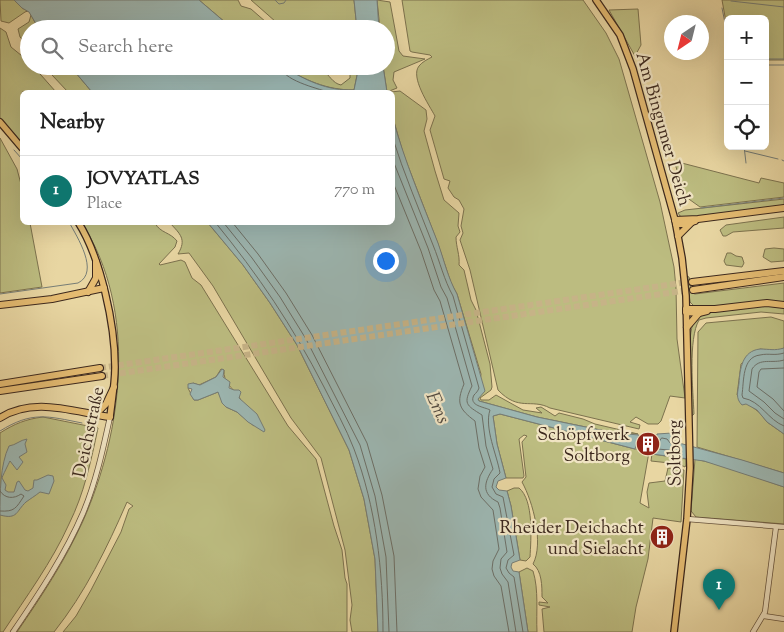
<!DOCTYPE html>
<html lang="en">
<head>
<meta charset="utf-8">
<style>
	body { margin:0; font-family:"Sorts Mill Goudy",serif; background:#f6f6f6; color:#222 }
	.controls { position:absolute; right:15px; top:15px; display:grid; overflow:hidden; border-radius:8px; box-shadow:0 5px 20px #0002 }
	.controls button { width:45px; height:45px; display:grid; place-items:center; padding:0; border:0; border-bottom:1px solid #e0e0e0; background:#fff; color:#222; font:25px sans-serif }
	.compass { position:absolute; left:664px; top:15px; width:45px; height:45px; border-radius:50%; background:#fff; box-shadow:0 5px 20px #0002; rotate:215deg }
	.you { position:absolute; left:385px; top:260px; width:18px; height:18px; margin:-12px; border:4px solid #fff; border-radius:50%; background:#1a73e8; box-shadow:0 0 0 8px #1a73e833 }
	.badge { display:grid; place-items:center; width:32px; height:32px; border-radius:50%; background:#0f766e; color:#fff; font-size:16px; font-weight:700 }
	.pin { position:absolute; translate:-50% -41px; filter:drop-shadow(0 1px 2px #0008) }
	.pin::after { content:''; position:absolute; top:26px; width:18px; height:15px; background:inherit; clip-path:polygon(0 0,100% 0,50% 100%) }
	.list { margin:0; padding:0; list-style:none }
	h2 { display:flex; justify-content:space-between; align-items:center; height:65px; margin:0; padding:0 20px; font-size:21px }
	h2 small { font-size:16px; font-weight:400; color:#767676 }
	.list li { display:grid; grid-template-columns:32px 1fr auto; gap:15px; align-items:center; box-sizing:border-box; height:70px; padding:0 20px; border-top:1px solid #e0e0e0 }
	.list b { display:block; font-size:19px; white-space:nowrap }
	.list p { margin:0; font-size:16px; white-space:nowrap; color:#767676 }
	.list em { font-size:16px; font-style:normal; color:#767676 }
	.icon { flex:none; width:28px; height:28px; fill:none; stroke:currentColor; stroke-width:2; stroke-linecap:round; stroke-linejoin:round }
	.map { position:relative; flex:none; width:784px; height:632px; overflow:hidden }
	.search { position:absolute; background:#fff; box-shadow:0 5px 20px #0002; left:20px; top:20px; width:375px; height:55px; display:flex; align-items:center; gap:12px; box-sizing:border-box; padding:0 18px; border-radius:28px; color:#767676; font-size:19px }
	.panel { position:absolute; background:#fff; box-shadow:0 5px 20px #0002; left:20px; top:90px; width:375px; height:135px; border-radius:8px }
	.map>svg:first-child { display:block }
	.green { fill:#bcbc80; stroke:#7c724e; fill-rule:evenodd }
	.water { fill:#9cb6b1; stroke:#767d76 }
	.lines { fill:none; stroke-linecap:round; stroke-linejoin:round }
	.shore { stroke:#6c6f67; stroke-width:1 }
	.stream { stroke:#767d76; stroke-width:1 }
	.highway-tunnel { stroke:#c6b387; stroke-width:6; stroke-dasharray:6 3; stroke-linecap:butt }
	.minor-casing { stroke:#67543e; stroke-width:6 }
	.major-casing { stroke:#3c281d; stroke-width:8 }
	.highway-casing { stroke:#3c281d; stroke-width:8 }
	.minor { stroke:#f0e4c3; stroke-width:4.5 }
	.major { stroke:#e4bb71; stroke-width:5.5 }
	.highway { stroke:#e4bb71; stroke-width:6 }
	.labels { text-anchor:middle; stroke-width:4.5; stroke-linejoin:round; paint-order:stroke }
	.street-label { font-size:18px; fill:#3c281d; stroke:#f0e4c3 }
	.poi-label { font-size:18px; fill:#3c281d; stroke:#f0e4c3; text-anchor:end }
	.water-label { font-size:19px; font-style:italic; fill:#544c42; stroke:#f0e4c3 }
</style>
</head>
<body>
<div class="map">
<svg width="784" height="632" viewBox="0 0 784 632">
	<rect width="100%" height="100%" fill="#e8d6a2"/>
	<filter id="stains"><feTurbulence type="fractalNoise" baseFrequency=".004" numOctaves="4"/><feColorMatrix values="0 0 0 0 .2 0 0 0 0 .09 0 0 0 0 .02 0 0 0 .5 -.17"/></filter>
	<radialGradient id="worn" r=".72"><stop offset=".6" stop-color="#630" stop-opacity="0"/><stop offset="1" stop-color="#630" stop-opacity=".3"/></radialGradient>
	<g class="green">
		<polygon points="0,0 14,0 22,8 28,11 25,12 9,23 1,21"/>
		<polygon points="199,0 238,0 241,6 251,9 274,29 233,29"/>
		<polygon points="251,0 354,0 357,29 284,29"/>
		<polygon points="377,0 390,2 399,51 403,56 425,59 394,72 393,80 397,88 387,92 383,66 386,66 386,29 380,29"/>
		<path d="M402,0h181l23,33 13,26 41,143 14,65 2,21 1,51 8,59 -15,-2 -9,25 -3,3h-10l-12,-7 -6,5 10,3 -1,4 -89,-21c-19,-10 -31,4 -52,-18l-28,-120 -10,-30 3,-7 -2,-7 3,-17 -5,-9 -5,-3 -6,-9 2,-7 -6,-2 -14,-49 5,-14c-6,-11 -25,-39 -16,-50 3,-4 9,-7 13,-9l-2,-2 -18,-3 -2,-1z"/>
		<polygon points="722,0 784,0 784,60 765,60 765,19 728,19 728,33"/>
		<polygon points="638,9 641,45 635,56 609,10"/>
		<polygon points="31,15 39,29 29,29 29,47 20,37 18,29 29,22"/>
		<polygon points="0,28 6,32 11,47 27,60 29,62 29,66 33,66 56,92 22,92 22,143 0,118"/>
		<polygon points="47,66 70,66 92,92 68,92 52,75"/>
		<path d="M282,66c12,0 30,-3 40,4 8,5 10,13 19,15l9,-7v-12h9l-5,24c-28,0 -49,-10 -72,-24z"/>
		<path d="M400,91l26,19 1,9 -3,12 11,40 9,29 15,13 -1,13 2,6 -4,5c0,10 4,18 3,28l5,5 7,30 5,10 14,54 2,23 -1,3 -11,8 1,2h8l7,-5 27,15 19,3 -6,-5 5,-1 14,9 4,-3 24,6 12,5 43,10 -23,-1 -78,-16 -58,-16 -1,-2 3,-25 -24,-80 -6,-11 -13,-39 -35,-91 -10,-35 -1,-26h-1z"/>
		<polygon points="0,138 17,169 22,188 22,222 30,223 42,287 0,293"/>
		<polygon points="674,161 759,183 761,178 784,183 784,197 700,207 686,197"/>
		<polygon points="784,199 784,205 686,218 680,216 678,213 685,210"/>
		<polygon points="784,217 784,228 733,232 726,236 723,236 720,230 726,225"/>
		<path d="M82,223h73c5,10 15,9 22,18l-2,6 -16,17 1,1 21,-5 4,2 7,16 9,7 87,141 28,33 18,67 8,24 3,28 2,6v48h-284l13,-16 15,-26 30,-58 8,-23 4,-3 -6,-4c-20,46 -42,91 -73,130h-37c24,-35 48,-71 66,-111 40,-91 55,-210 -1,-298zM221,369l3,1c-1,13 9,18 15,27 6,9 10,20 15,29l-17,-14 -11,-5 -8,-15 -20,8h-4l-6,-12 5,-5 6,2 17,-8z"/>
		<path d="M170,223h38l35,42 27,38 27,42 52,105 15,49 11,60 3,73h-26l-2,-12 2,-15 -7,-55 -24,-92 -30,-40 -78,-132 -24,-33 -11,1c9,-15 2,-20 -8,-31z"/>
		<polygon points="774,248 784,249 784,261 771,262 763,257 765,249"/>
		<polygon points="727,253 731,253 736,256 742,257 744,263 742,267 726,265 724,261"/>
		<polygon points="687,276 689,277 692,293 695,294 784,283 784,303 695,307 690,302"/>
		<path d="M769,306l15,2v6l-23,-2 -55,6 -7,2c-11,19 -6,71 -5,94l-2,2c-1,-18 -7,-83 3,-96 10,-13 57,-13 74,-14z"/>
		<polygon points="771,317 784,321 784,348 776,351 760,349 741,364 737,395 760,413 767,422 784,434 784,473 697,447 698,332 706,323"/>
		<path d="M500,414l135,35h3l3,-14 5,1 -3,14 6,2 -9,51 9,5 -2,-16 2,-9 16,-2 3,-13 16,2 -3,52 -28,-4 -5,41 -12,48 -4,25h-88l-2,-23 8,-2 -11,-2v-3l9,1 -6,-6c0,-11 0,-26 -9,-33 11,-21 0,-62 -11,-82l4,-5 -4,-35 5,-6 -3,-1 -5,4 5,37 -1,2h-17l-9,-34 -4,-28z"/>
		<path d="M43,417l55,11c-7,33 -14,66 -29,96 -17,38 -43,73 -66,108h-3v-199c14,-9 26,-14 43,-16z"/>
		<polygon points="652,454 686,459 686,465 685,467 679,464 651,461"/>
		<polygon points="695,459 721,465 784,487 784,524 696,517 691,511"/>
		<path d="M514,488h5c15,12 12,51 11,69l-4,4 -6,-1 -9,-54 -4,-15z"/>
		<path d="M527,568l6,3c6,19 3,41 4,61h-9l-9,-60z"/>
	</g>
	<g class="water">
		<polygon points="14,0 199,0 233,29 39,29 29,12 22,8"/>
		<polygon points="354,0 377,0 379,29 357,29"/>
		<path d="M70,66h212c23,14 45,25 72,24l5,-24h24l4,26h-295z"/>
		<path d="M393,119c12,43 29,83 45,124 6,17 10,35 19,51l28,97 -7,8 1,2 58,16 78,16 24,2 -4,14 -135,-35 -7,2 4,28 9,34 -8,3 -2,6 3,3 8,1 4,15 9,54 -8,3 -1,4 2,4 6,1 9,60h-150l-3,-73 -11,-60 -15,-49 -52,-105 -27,-42 -27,-38 -35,-42 184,-1z"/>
		<path d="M784,348v86l-17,-12 -10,-12 -11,-6 -4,1c-7,-7 -4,-13 -3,-22 1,-14 3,-32 21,-34 10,0 14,2 24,-1z"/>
		<polygon points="222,369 224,370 223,377 230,382 229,388 234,390 239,390 241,392 239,398 257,414 265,430 264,432 248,422 237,412 226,407 222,403 218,392 198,400 194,400 190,394 192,389 188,388 188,384 193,383 200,385 216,377"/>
		<polygon points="672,433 673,440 679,443 742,460 784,473 784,487 704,461 652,454 651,452 654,438 656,438 657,434"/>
		<path d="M27,439l-2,5 2,8 -8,5 4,5 -6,8 -7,-9c-1,2 -8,16 -8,17l4,7 -1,5 3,2h6l3,-10 2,-1 6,9 3,1 5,-3 1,-8h3l11,-5 5,1 1,5 -5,13 -9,-2c-5,4 -10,7 -14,10 -10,9 -8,18 -26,13 0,-22 0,-50 9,-69 7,-1 11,-6 18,-7z"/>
	</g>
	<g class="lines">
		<g class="shore">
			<path d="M280,66c2,14 36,22 48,26"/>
			<path d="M392,136c12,38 27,73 41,109 7,17 11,35 20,51l26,92c-1,3 -3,5 -5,7 -6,11 11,12 16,15 -6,18 7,45 10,63l-6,6 -2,8 4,7 7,3 11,58 -6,5 -2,8 3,5 5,4 9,55"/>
			<path d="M392,158l36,90 13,39 6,11 25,88c-9,18 -6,19 10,29l4,31 7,23c-9,13 -12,25 5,33l2,6 7,44 -6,7 -1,9 2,6 6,8 8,50"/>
			<path d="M392,180l29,71 13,39 6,11 24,83c-8,19 -5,25 11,37l4,27 6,19 -5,9 -2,13 3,8 12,13 6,39 -6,12 -1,8 2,7 7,10 8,46"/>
			<path d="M215,222c44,54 77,103 109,165 10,20 22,41 30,62 22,58 29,121 29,183"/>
			<polyline points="223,222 252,258 280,297 306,339 360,445 375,496 386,557 389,632"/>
			<polyline points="232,222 258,254 286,293 312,335 367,443 382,495 394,556 397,632"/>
			<path d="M784,353c-9,3 -15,0 -24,2 -18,2 -16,26 -18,40l1,3c18,3 25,22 41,28"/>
			<path d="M784,360c-12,4 -24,-3 -32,9l-3,22 15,11 11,11 9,6"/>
			<polyline points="784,368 761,369 759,372 757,387 773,399 784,411"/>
			<polygon points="662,438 667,439 671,444 678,448 678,451 658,449 659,442"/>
			<path d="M0,491c5,8 14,8 21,3l3,2c-8,12 -9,16 -24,15"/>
		</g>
		<g class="stream">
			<polyline points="275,0 279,4 284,3 286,0"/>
			<polyline points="731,1 784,7"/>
			<polyline points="722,8 728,38"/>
			<polyline points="765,59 784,59"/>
			<polyline points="765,65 784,65"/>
			<polyline points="744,146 746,163"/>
			<polyline points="14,150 22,159"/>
			<polyline points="745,151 778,159"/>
			<polyline points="782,160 784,161"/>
			<polyline points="701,208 784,198"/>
			<path d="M0,294l78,-11c22,-11 -1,-46 -9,-61"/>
			<path d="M0,431c32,-20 47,-15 82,-8"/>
		</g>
		<g class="highway-tunnel">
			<polyline points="100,368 688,282"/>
			<polyline points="102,376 689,290"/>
		</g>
		<g class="minor-casing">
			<g id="minor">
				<polyline points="687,519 784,527"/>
				<polyline points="764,616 784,619"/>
				<path d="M13,632c26,-38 52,-77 70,-119 13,-31 20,-64 27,-96"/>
				<polyline points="753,632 765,612 776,527"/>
			</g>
		</g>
		<g class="major-casing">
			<g id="major">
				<polyline points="596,0 620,35 633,69 675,220 682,258 686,296 690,468 687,519 674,632"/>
				<polyline points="0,122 22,148"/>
				<path d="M78,222c23,36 37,103 37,145 0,16 -3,33 -5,50"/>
			</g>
		</g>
		<g class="highway-casing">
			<g id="highway">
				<polyline points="675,220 698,219 784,208"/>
				<polyline points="676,224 683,224 695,221"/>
				<polyline points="678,236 691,223"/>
				<polyline points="692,282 784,271"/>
				<polyline points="693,290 784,277"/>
				<polyline points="88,292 96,278 96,262"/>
				<polyline points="0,305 52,299 104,288"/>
				<polyline points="686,309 715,309 767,303 784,305"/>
				<polyline points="686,312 699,313 707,311"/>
				<polyline points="687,327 699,313"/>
				<polyline points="0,384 100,368"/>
				<polyline points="0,391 102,376"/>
				<polyline points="95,415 106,404 114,387"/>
				<path d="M0,418c33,-22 74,-6 110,-1"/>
			</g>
		</g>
		<use href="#minor" class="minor"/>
		<use href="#major" class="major"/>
		<use href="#highway" class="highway"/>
	</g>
	<defs>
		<g id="building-disc" transform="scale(1.25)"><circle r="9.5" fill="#8f2418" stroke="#f0e4c3"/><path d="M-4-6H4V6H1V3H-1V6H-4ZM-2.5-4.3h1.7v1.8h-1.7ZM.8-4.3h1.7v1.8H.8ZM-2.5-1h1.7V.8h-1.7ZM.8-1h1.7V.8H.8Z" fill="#fff"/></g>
	</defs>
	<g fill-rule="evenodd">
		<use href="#building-disc" x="648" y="444"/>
		<use href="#building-disc" x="662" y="537"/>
	</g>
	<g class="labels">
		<g class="street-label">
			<text transform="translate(664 129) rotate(74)" y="6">Am Bingumer Deich</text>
			<text transform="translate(88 432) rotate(-78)" y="6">Deichstraße</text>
			<text transform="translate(674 453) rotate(-91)" y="6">Soltborg</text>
		</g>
		<g class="poi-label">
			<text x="630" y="440">Schöpfwerk<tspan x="630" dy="21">Soltborg</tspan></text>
			<text x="644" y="533">Rheider Deichacht<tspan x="644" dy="21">und Sielacht</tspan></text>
		</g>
		<g class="water-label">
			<text transform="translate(439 407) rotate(66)" y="7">Ems</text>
		</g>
	</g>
	<rect width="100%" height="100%" filter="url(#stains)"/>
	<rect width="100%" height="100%" fill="url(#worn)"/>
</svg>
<div class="controls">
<button>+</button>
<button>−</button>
<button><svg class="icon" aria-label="locate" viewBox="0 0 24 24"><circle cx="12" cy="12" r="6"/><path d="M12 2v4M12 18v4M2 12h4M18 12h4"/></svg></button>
</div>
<svg class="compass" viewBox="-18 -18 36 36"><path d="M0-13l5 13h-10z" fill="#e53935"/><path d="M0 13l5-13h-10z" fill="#767676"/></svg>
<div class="you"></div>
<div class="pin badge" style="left:719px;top:610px">1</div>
<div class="search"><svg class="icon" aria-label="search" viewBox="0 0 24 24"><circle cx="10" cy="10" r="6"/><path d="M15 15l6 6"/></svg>Search here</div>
<section class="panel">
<h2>Nearby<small></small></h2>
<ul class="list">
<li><span class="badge">1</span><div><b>JOVYATLAS</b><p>Place</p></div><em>770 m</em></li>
</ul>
</section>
</div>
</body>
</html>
